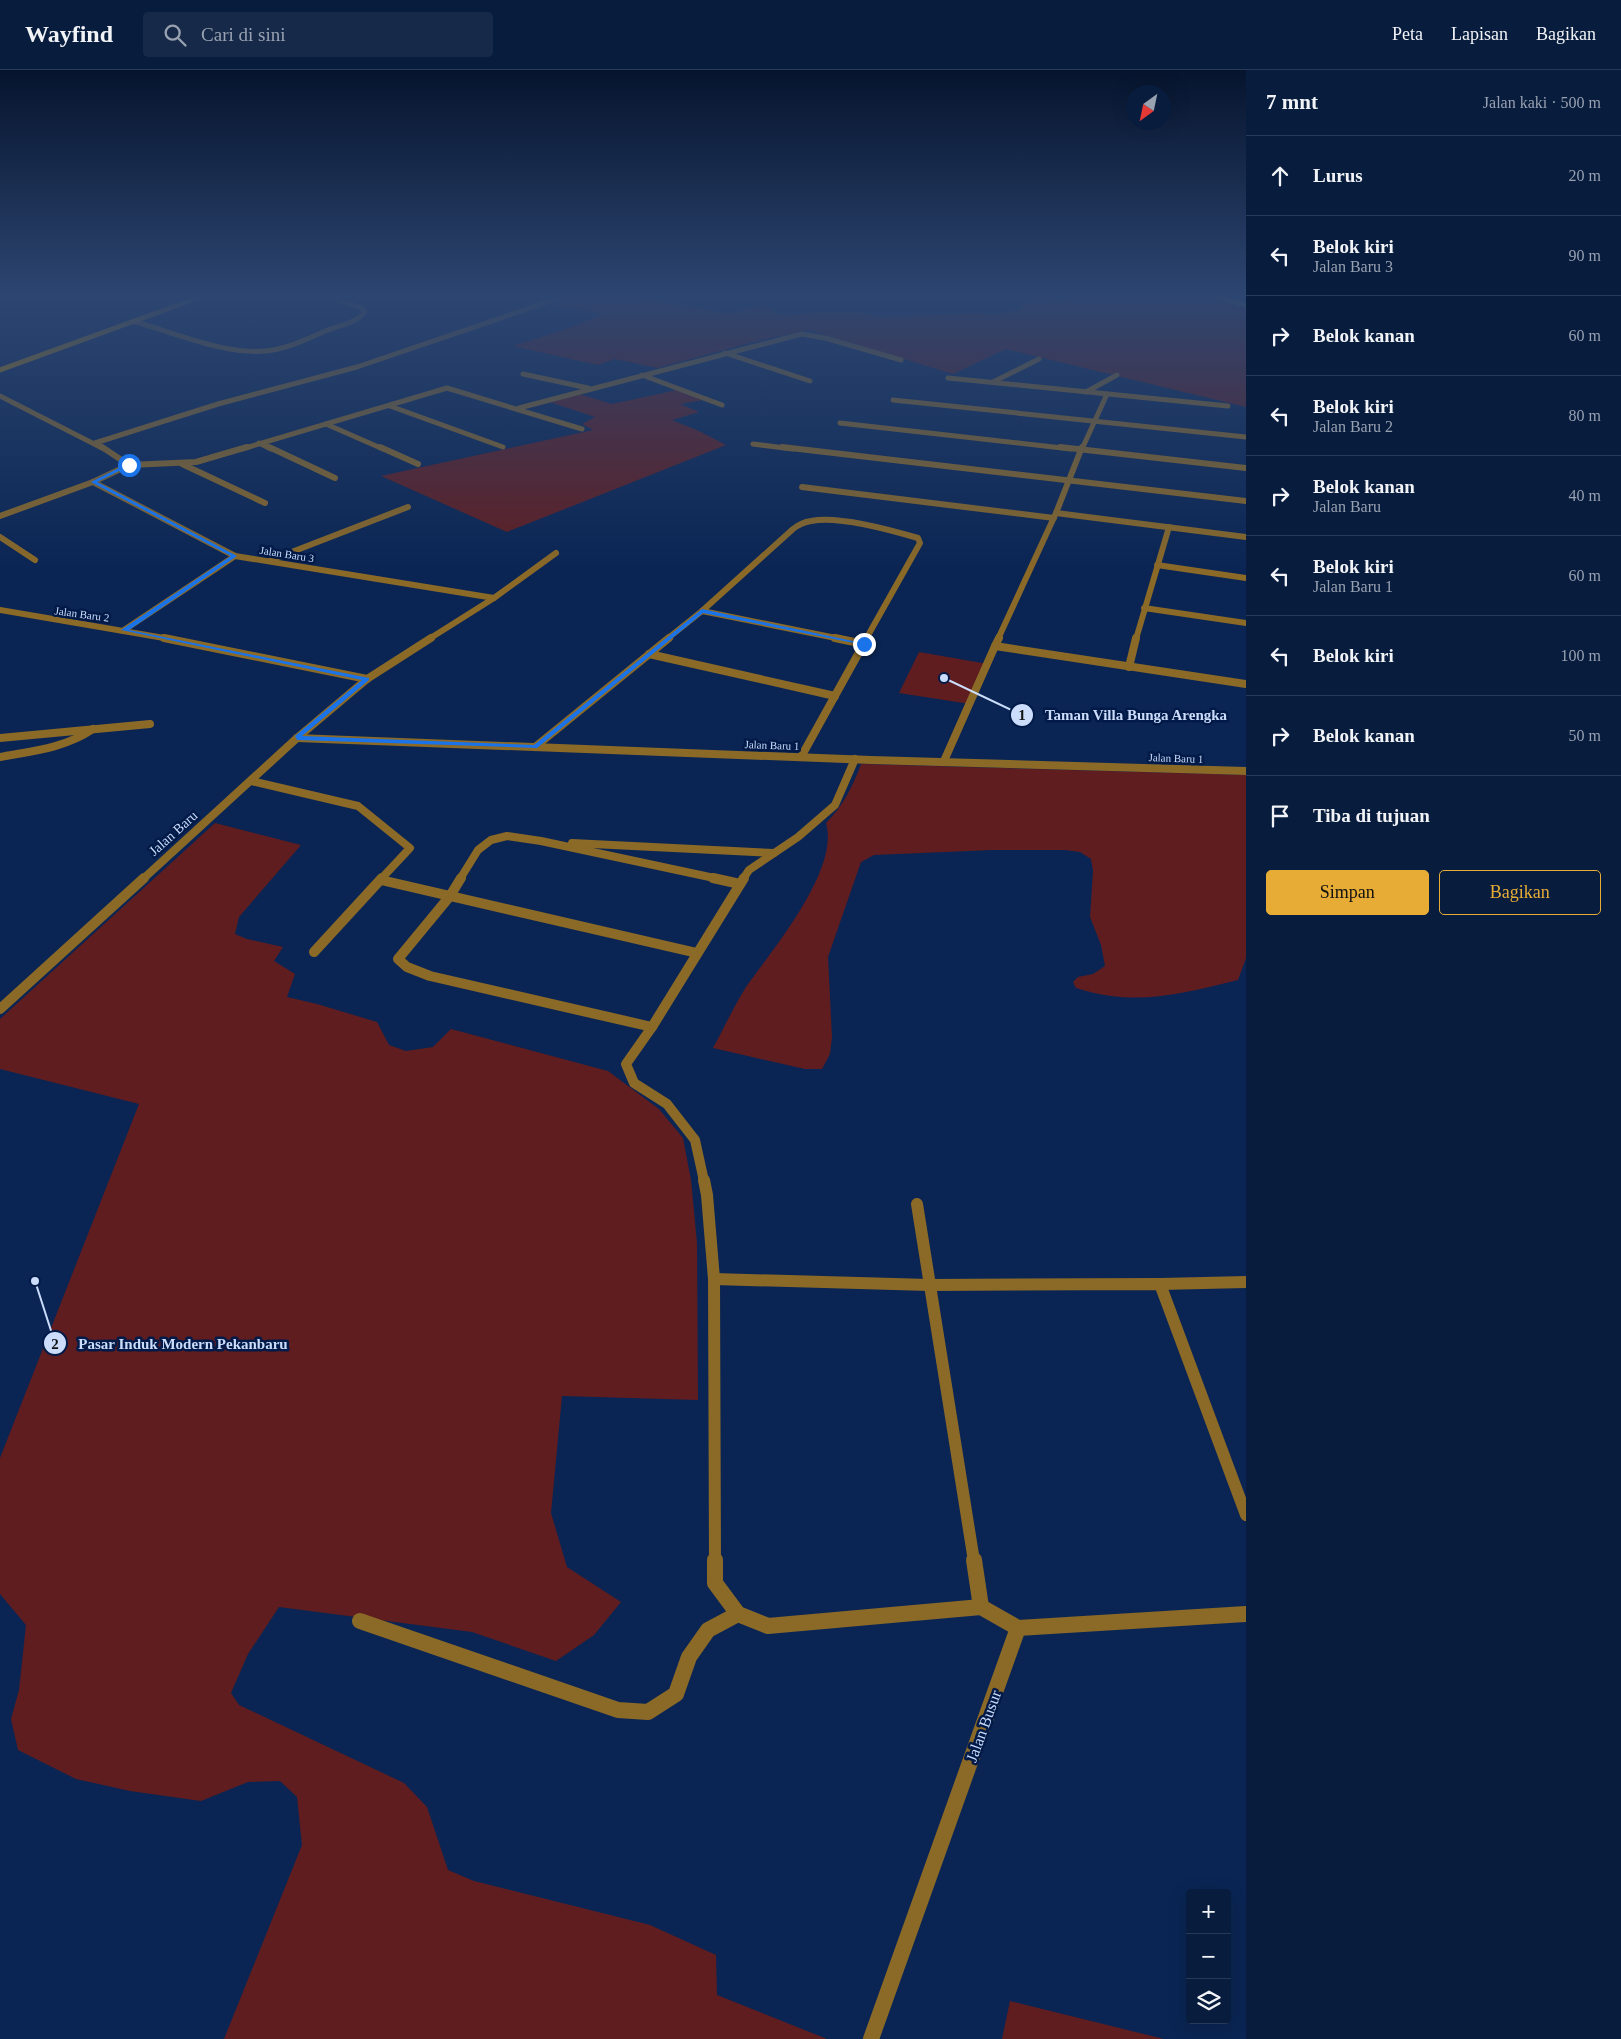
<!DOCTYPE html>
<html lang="id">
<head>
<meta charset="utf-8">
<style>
	body { margin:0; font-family:Georgia,serif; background:#162949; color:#f1f3f6 }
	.controls { position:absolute; right:15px; bottom:15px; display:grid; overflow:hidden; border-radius:5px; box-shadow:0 5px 20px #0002 }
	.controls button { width:45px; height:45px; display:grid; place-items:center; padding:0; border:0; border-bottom:1px solid #293a58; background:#081c3e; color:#f1f3f6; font:25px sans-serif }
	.compass { position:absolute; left:1126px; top:15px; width:45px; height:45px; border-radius:50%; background:#081c3e; box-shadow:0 5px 20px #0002; rotate:213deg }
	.stop { position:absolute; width:15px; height:15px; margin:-11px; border:4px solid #1a73e8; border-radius:50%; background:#fff }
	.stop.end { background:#1a73e8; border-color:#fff; box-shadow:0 1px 5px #0008 }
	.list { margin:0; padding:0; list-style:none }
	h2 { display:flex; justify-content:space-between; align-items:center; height:65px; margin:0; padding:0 20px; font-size:21px }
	h2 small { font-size:16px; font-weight:400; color:#98a1b0 }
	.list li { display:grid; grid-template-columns:32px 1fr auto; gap:15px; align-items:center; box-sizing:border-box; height:80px; padding:0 20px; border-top:1px solid #293a58 }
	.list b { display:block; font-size:19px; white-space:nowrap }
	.list p { margin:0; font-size:16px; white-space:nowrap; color:#98a1b0 }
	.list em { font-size:16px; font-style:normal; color:#98a1b0 }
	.actions { display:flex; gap:10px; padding:15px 20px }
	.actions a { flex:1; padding:11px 0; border:1px solid #e6ac36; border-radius:5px; text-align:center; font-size:18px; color:#e6ac36 }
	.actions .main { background:#e6ac36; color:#111 }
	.icon { flex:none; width:28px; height:28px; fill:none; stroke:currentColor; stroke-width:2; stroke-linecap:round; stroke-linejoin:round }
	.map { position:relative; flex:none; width:1246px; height:1969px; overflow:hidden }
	header { display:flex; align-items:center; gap:30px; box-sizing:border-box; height:70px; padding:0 25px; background:#081c3e; border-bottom:1px solid #293a58 }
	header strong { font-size:24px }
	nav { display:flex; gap:28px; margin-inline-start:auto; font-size:18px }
	.search { width:350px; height:45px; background:#162949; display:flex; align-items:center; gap:12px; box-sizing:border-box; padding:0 18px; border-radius:5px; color:#98a1b0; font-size:19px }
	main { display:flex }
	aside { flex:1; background:#081c3e }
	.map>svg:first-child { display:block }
	.green { fill:#5f1d20 }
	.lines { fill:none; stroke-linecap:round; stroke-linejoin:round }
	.street-far5 { stroke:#8b6927; stroke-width:5 }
	.street-far4 { stroke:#8b6927; stroke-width:6 }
	.street-far3 { stroke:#8b6927; stroke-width:8 }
	.street-far2 { stroke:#8b6927; stroke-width:10 }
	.street-far1 { stroke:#8b6927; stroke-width:12 }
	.street { stroke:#8b6927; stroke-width:16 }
	.secondary { stroke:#c58d00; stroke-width:5 }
	.route { fill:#1a73e8 }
	.labels { text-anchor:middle; stroke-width:5; stroke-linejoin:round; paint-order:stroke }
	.far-street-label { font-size:11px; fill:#cbddfb; stroke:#021a48 }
	.street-label { font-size:14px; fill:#cbddfb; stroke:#021a48 }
	.near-street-label { font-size:16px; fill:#cbddfb; stroke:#021a48 }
	.leader { fill:none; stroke:#cbddfb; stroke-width:2 }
	.callout-dot { fill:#cbddfb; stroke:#021a48; stroke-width:2 }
	.mark-label { font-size:15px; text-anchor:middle; font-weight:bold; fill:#111 }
	.callout-label { font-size:15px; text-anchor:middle; font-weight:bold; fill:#cbddfb; stroke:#021a48; stroke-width:5; stroke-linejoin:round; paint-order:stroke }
</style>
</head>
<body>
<header>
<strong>Wayfind</strong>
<div class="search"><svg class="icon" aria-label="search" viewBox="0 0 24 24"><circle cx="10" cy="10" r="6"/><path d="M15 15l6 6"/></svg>Cari di sini</div>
<nav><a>Peta</a><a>Lapisan</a><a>Bagikan</a></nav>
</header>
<main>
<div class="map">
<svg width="1246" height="1969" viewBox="0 0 1246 1969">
	<rect width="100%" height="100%" fill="#0a2553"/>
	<g class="green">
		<polygon points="572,226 636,226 734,245 729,244 763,235 774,242 787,246 816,242 858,242 882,247 979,243 993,245 1023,239 1019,235 1030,232 1032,229 1024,226 1048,226 1065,231 1070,226 1204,226 1246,238 1246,337 1006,279 953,304 809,260 757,271 657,298 615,289 598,295 513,276 560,261 605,244 552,235"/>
		<polygon points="677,320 704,330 680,334 699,342 672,350 699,361 726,375 507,462 381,406 593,360 582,354 595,347 550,332 579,324 612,334"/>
		<polygon points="919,582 988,594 970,634 899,623"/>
		<path d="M861,694l385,11v183l-8,22c-56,14 -105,27 -162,8l-3,-6 5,-5 15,-3 12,-8 -4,-21 -11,-28 3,-46 -2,-12 -11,-7 -15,-2h-73l-118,5 -13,7 -33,95 4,80 -2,17 -8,15h-17l-92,-21c11,-20 21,-42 33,-61 26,-37 94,-117 80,-164 17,-17 27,-37 35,-59z"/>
		<polygon points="215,753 301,775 239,847 235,864 247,869 283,877 274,891 295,904 287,927 317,934 377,952 389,975 406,981 433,977 451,959 608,1001 659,1039 683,1068 691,1110 697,1173 698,1330 562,1326 551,1443 567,1497 621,1532 594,1565 556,1591 472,1562 279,1537 248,1584 231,1623 239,1635 404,1713 427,1737 448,1800 474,1811 650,1855 716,1885 717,1925 827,1969 224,1969 302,1775 297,1727 280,1711 248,1712 201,1731 130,1721 76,1709 18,1680 11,1649 19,1620 26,1555 0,1524 0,1388 139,1034 0,999 0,949"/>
		<polygon points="1010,1931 1164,1969 1002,1969"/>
	</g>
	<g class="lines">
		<g class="street-far5">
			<polyline points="791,227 793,226"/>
			<path d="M136,252c39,11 90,33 130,29 22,-2 42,-13 62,-21 13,-5 28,-7 37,-18l-3,-4 -24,-8 -2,-4"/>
			<polyline points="725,283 810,311"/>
			<polyline points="523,304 588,318"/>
			<polyline points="642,305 722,335"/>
			<polyline points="948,308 1228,336"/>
			<polyline points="993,312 1039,289"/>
			<polyline points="1086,322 1117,305"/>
			<polyline points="0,326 104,379"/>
			<polyline points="893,330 1246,367"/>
			<polyline points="390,336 503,377"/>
			<polyline points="519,338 802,264 825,268 901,290"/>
			<polyline points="840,353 1071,379"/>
			<polyline points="326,354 383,379"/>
			<polyline points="95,373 218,334 357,297 565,226"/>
			<polyline points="259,373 271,379"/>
			<polyline points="753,374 793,379"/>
			<polyline points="242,379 447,318 582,359"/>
			<polyline points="1082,379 1107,324"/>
		</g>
		<g class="street-far4">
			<polyline points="269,377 335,408"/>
			<polyline points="380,377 418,394"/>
			<polyline points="782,377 1246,431"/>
			<polyline points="1060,377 1246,398"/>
			<polyline points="182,394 265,433"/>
			<polyline points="129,395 196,392 247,377"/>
			<polyline points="93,412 235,486 494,528"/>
			<polyline points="802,417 1054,448"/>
			<polyline points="1056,443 1246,467"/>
			<polyline points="0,446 93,412 129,395 102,377"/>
			<polyline points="0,467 35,490"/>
			<polyline points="271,490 408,437"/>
			<polyline points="1157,495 1246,508"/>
			<polyline points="1144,538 1246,553"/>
			<polyline points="0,540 170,569"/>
			<polyline points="702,541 841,569"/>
			<polyline points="124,560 235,486"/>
			<polyline points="429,569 494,528 556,483"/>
			<path d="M667,569l35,-28 91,-82c5,-4 11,-7 18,-8 27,-6 80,9 107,17l2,5 -54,96"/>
			<polyline points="998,569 1056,443 1082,377"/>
			<polyline points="1136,569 1169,457"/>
		</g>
		<g class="street-far3">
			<polyline points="164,568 367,609"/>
			<polyline points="835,568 864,574"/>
			<polyline points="999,568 995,576 1246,614"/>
			<polyline points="649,584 835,626"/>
			<polyline points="1129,597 1136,568"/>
			<polyline points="0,668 150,654"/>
			<polyline points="297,668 871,690 1246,701"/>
			<polyline points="535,677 669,568"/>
			<path d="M0,687c33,-6 65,-9 93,-28"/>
			<polyline points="801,687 867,568"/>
			<polyline points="944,691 995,576"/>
			<polyline points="251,711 358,736 410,778 381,809"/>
			<polyline points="572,773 774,783"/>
			<polyline points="143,809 297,668 367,609 431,568"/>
			<polyline points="460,809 478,780 491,770 507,766 541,771 719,809"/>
			<polyline points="743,809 749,800 798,767 835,735 855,689"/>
		</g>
		<g class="street-far2">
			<polyline points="461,808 450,826 398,889 407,897 430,906 652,957"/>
			<polyline points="713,808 740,814"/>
			<polyline points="381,810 697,883"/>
			<polyline points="314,882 382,808"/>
			<polyline points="0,939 144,808"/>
			<polyline points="704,1111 695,1070 667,1034 634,1013 626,994 652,957 744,808"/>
		</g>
		<g class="street-far1">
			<polyline points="704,1110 707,1125 714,1209 715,1491"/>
			<polyline points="917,1134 974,1491"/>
			<polyline points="714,1209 929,1215 1160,1214 1246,1445"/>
			<polyline points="1160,1214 1246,1212"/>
		</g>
		<g class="street">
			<polyline points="715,1490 715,1513 738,1544 768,1556 981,1537 1018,1558"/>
			<polyline points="974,1490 981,1537"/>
			<polyline points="360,1551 618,1640 648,1642 676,1624 689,1587 708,1560 738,1544"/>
			<polyline points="1018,1558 1246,1544"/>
			<polyline points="871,1969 1018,1558"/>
		</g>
		<g class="secondary">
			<polyline points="1214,226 1246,235"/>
			<polyline points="0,300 203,226"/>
		</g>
	</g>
	<linearGradient id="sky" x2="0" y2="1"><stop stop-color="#06142e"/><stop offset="0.45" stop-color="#2d4671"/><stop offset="1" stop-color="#2d4671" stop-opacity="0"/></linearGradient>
	<rect width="1246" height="502" fill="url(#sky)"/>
	<polygon class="route" points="127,394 131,395 97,412 237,486 129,560 369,608 369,610 302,666 534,675 702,539 867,574 864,575 703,543 537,678 297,670 295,666 362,610 121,560 231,486 91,412"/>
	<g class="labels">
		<g class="far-street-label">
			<text transform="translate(287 484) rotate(9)" y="4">Jalan Baru 3</text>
			<text transform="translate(82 544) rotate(8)" y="4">Jalan Baru 2</text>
			<text transform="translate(772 675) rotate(2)" y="4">Jalan Baru 1</text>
			<text transform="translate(1176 688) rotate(2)" y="4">Jalan Baru 1</text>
		</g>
		<g class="street-label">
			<text transform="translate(173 763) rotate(-42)" y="5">Jalan Baru</text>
		</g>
		<g class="near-street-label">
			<text transform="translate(983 1656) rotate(-70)" y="6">Jalan Busur</text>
		</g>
	</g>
	<path class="leader" d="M944 608L1022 645M35 1211L55 1273"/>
	<g class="callout-dot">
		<circle cx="944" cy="608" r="5"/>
		<circle cx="35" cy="1211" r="5"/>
		<circle cx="1022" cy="645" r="12"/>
		<circle cx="55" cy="1273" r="12"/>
	</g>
	<g class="mark-label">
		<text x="1022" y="650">1</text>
		<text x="55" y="1279">2</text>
	</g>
	<g class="callout-label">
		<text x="1136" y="650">Taman Villa Bunga Arengka</text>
		<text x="183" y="1279">Pasar Induk Modern Pekanbaru</text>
	</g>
</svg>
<div class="controls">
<button>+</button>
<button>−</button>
<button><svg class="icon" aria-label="layers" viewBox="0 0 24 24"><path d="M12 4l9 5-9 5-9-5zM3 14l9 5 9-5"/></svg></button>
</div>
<svg class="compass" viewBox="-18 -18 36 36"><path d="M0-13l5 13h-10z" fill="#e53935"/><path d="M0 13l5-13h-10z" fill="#98a1b0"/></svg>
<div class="stop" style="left:129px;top:395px"></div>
<div class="stop end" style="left:864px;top:574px"></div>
</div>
<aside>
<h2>7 mnt<small>Jalan kaki · 500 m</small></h2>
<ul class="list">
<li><svg class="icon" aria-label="ahead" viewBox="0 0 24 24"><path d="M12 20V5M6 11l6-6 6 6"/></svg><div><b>Lurus</b></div><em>20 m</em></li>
<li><svg class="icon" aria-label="left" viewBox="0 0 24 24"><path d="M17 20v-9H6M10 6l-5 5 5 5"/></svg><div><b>Belok kiri</b><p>Jalan Baru 3</p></div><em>90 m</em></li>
<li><svg class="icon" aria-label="right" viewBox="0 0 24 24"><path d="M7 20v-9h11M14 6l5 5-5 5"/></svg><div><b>Belok kanan</b></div><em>60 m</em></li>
<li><svg class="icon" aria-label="left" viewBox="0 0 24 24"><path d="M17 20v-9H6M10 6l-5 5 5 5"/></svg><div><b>Belok kiri</b><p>Jalan Baru 2</p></div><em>80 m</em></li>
<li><svg class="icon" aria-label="right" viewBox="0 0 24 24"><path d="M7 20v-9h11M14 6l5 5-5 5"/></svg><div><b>Belok kanan</b><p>Jalan Baru</p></div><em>40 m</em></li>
<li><svg class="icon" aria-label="left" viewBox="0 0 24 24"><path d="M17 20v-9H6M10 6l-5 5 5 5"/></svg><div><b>Belok kiri</b><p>Jalan Baru 1</p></div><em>60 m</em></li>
<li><svg class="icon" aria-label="left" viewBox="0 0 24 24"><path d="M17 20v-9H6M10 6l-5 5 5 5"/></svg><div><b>Belok kiri</b></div><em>100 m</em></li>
<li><svg class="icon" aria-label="right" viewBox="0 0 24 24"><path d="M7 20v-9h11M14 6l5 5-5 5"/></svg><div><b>Belok kanan</b></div><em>50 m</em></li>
<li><svg class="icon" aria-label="arrive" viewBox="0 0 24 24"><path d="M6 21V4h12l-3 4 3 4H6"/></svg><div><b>Tiba di tujuan</b></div></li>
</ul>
<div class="actions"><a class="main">Simpan</a><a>Bagikan</a></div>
</aside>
</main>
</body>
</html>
